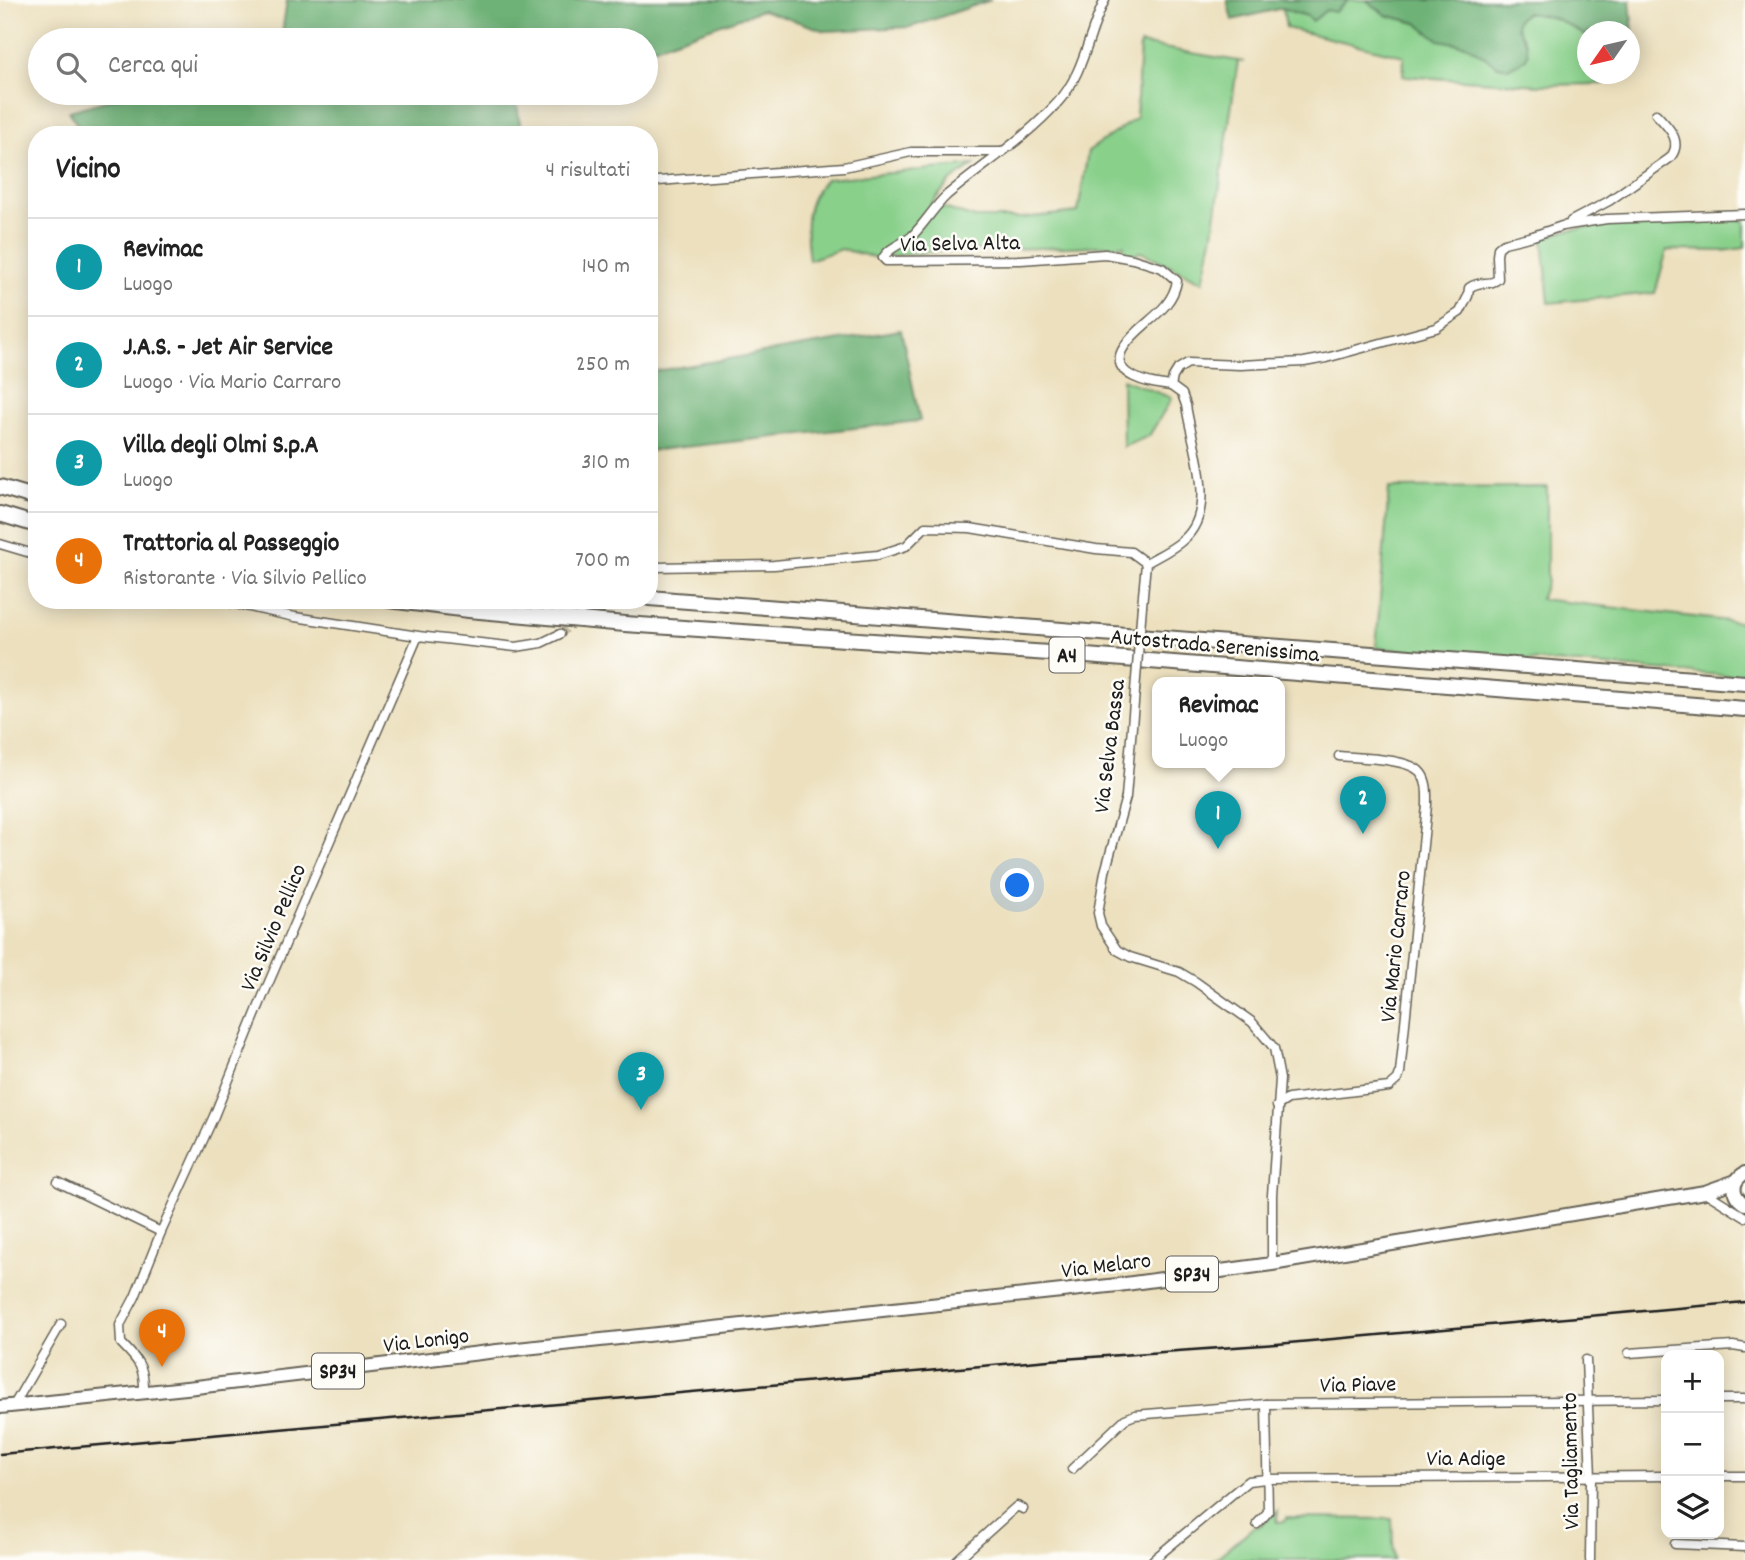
<!DOCTYPE html>
<html lang="it">
<head>
<meta charset="utf-8">
<style>
	body { margin:0; font-family:Dekko,sans-serif; background:#f6f6f6; color:#222 }
	.controls { position:absolute; right:21px; bottom:21px; display:grid; overflow:hidden; border-radius:14px; box-shadow:0 4px 18px #0003 }
	.controls button { width:63px; height:63px; display:grid; place-items:center; padding:0; border:0; border-bottom:2px solid #e0e0e0; background:#fff; color:#222; font:35px sans-serif }
	.compass { position:absolute; left:1577px; top:21px; width:63px; height:63px; border-radius:50%; background:#fff; box-shadow:0 4px 18px #0003; rotate:236deg }
	.you { position:absolute; left:1018px; top:886px; width:24px; height:24px; margin:-18px; border:5px solid #fff; border-radius:50%; background:#1a73e8; box-shadow:0 0 0 10px #1a73e833 }
	.badge { display:grid; place-items:center; width:46px; height:46px; border-radius:50%; background:#d93025; color:#fff; font-size:23px; font-weight:700 }
	.pin { position:absolute; translate:-50% -58px; filter:drop-shadow(0 2px 4px #0008) }
	.pin::after { content:''; position:absolute; top:37px; width:24px; height:21px; background:inherit; clip-path:polygon(0 0,100% 0,50% 100%) }
	.popup { position:absolute; left:1152px; top:677px; width:133px; height:91px; box-sizing:border-box; display:grid; place-content:center; border-radius:14px; background:#fff; filter:drop-shadow(0 2px 5px #0005); font-size:23px; white-space:nowrap; color:#767676 }
	.popup b { font-size:26px; color:#222 }
	.popup::after { content:''; position:absolute; left:50%; top:100%; margin-left:-14px; border:14px solid transparent; border-top-color:#fff }
	.list { margin:0; padding:0; list-style:none }
	h2 { display:flex; justify-content:space-between; align-items:center; height:91px; margin:0; padding:0 28px; font-size:30px }
	h2 small { font-size:23px; font-weight:400; color:#767676 }
	.list li { display:grid; grid-template-columns:46px 1fr auto; gap:21px; align-items:center; box-sizing:border-box; height:98px; padding:0 28px; border-top:2px solid #e0e0e0 }
	.list b { display:block; font-size:26px; white-space:nowrap }
	.list p { margin:0; font-size:23px; white-space:nowrap; color:#767676 }
	.list em { font-size:23px; font-style:normal; color:#767676 }
	.icon { flex:none; width:38px; height:38px; fill:none; stroke:currentColor; stroke-width:2; stroke-linecap:round; stroke-linejoin:round }
	.map { position:relative; flex:none; width:1745px; height:1560px; overflow:hidden }
	.search { position:absolute; background:#fff; box-shadow:0 4px 18px #0003; left:28px; top:28px; width:630px; height:77px; display:flex; align-items:center; gap:18px; box-sizing:border-box; padding:0 24px; border-radius:38px; color:#767676; font-size:26px }
	.panel { position:absolute; background:#fff; box-shadow:0 4px 18px #0003; left:28px; top:126px; width:630px; height:483px; border-radius:28px }
	.map>svg:first-child { display:block }
	.green { fill:#89d08b; stroke:#527654; stroke-width:2 }
	.forest { fill:#6eb277; stroke:#45674a; stroke-width:2 }
	.lines { fill:none; stroke-linecap:round; stroke-linejoin:round }
	.street-tunnel { stroke:#c2b99e; stroke-width:8; stroke-dasharray:8 4; stroke-linecap:butt }
	.street-casing { stroke:#656155; stroke-width:11 }
	.primary-casing { stroke:#656155; stroke-width:16 }
	.highway-casing { stroke:#656155; stroke-width:18 }
	.street { stroke:#fff; stroke-width:8 }
	.primary { stroke:#fff; stroke-width:12 }
	.highway { stroke:#fff; stroke-width:14 }
	.rail { stroke:#1c1c1c; stroke-width:2.5 }
	.street-bridge-casing { stroke:#656155; stroke-width:11; stroke-linecap:butt }
	.street-bridge { stroke:#fff; stroke-width:8 }
	.labels { text-anchor:middle; stroke-width:5; stroke-linejoin:round; paint-order:stroke }
	.shield { fill:#fdfcf7; stroke:#605f5e; stroke-width:2 }
	.shield-label { font-size:21px; font-weight:bold; fill:#1c1c1c }
	.street-label { font-size:23px; fill:#1c1c1c; stroke:#fdfcf7 }
</style>
</head>
<body>
<div class="map">
<svg width="1745" height="1560" viewBox="0 0 1745 1560">
	<rect width="100%" height="100%" fill="#fdfcf7"/>
	<filter id="ink" filterUnits="userSpaceOnUse"><feTurbulence type="fractalNoise" baseFrequency=".0143" numOctaves="2"/><feDisplacementMap in="SourceGraphic" scale="14" xChannelSelector="R" yChannelSelector="G"/><feConvolveMatrix kernelMatrix="1 2 1 2 8 2 1 2 1" color-interpolation-filters="sRGB"/></filter>
	<filter id="wash" filterUnits="userSpaceOnUse"><feTurbulence type="fractalNoise" baseFrequency=".00686" numOctaves="4" result="noise"/><feDisplacementMap in="SourceGraphic" scale="28" xChannelSelector="R" yChannelSelector="G"/><feGaussianBlur stdDeviation="1.57" result="paint"/><feColorMatrix in="noise" values="0 0 0 0 0 0 0 0 0 0 0 0 0 0 0 0 0 1.4 0 .05"/><feComposite in="paint" operator="in"/></filter>
	<g filter="url(#wash)">
		<rect width="100%" height="100%" fill="#ece0be"/>
		<g class="green">
			<path d="M1348,0h18l20,15 31,8 10,9 26,11 14,2 31,21 28,-22 -10,-19 1,-5 9,-8c33,5 34,7 61,25l1,37h18l-3,10 -64,1 -136,-9 1,-20 -118,-28 -3,-20 12,5 22,5 9,-8 9,2z"/>
			<path d="M1140,44l104,18 -6,-1 -25,172 -10,49 -61,-30 -18,4v-11l-196,7 -51,6 -36,-9 -32,11c-4,-30 -6,-58 17,-81l148,-14 -24,17 -19,22 44,14h48l55,-6 10,-61 48,-33z"/>
			<polygon points="1745,220 1745,248 1723,251 1667,250 1655,293 1549,303 1543,239 1563,231 1597,226"/>
			<polygon points="1122,379 1172,398 1149,436 1123,447"/>
			<polygon points="1547,487 1547,582 1540,599 1745,623 1745,677 1376,648 1389,488"/>
			<polygon points="1278,1511 1277,1522 1286,1521 1287,1518 1392,1519 1394,1560 1214,1560 1257,1524 1258,1527"/>
		</g>
		<g class="forest">
			<polygon points="287,0 991,0 911,27 826,31 762,10 646,50 646,40 281,40"/>
			<polygon points="1227,0 1348,0 1335,12 1326,10 1313,21 1307,16 1283,8 1232,20"/>
			<path d="M1366,0h264l3,33 -45,-1 -1,5c-27,-17 -28,-20 -61,-24l-9,7 -1,5 10,19 2,10 -3,5 -7,5 -10,4 -10,-2 -31,-21 -28,-5 -22,-17 -31,-8z"/>
			<polygon points="134,93 563,93 516,100 522,135 83,135 69,111"/>
			<polygon points="901,330 920,421 649,451 649,372"/>
		</g>
	</g>
	<g filter="url(#ink)">
		<g class="lines">
			<polyline class="street-tunnel" points="560,634 604,600"/>
			<g class="street-casing">
				<g id="street">
					<path d="M1105,0c-17,33 -21,74 -47,102 -32,36 -74,62 -111,93 -13,12 -22,28 -35,41 -9,8 -23,11 -29,22l3,3 135,-1 84,-6 28,5 29,9 15,13c-5,31 -38,42 -53,66 -19,29 28,37 47,39"/>
					<polyline points="658,181 844,167 911,152 1000,152"/>
					<path d="M1571,221l38,-20 61,-43c14,-17 -2,-31 -14,-44"/>
					<polyline points="0,544 37,555"/>
					<polyline points="649,571 656,567 774,565 878,555 906,546 925,527 970,528 1096,549 1131,552 1146,563"/>
					<polyline points="217,600 295,617 418,636 516,647 541,643 560,634"/>
					<path d="M1142,606l4,-43c12,-7 26,-13 37,-23 37,-31 8,-96 3,-135l-4,-11 -11,-8 2,-9 5,-8 10,-6 52,2 64,-3 22,-4 110,-30 24,-16 8,-16 1,-8c12,-9 20,-1 29,-9l-1,-23 1,-8 6,-5 29,-7 29,-10 45,-7 138,-5"/>
					<polyline points="1135,691 1126,797 1105,872 1098,913 1101,926 1117,950 1130,957 1179,972 1196,982 1252,1022 1274,1048 1280,1079 1272,1195 1272,1264"/>
					<path d="M1277,1106l11,-7 101,-12 9,-8 2,-6 27,-268c0,-11 1,-23 -6,-32 -11,-15 -63,-15 -82,-17"/>
					<polyline points="58,1182 161,1232"/>
					<polyline points="1705,1192 1745,1217"/>
					<polyline points="1629,1353 1733,1346 1745,1348"/>
					<polyline points="1586,1360 1591,1476 1590,1560"/>
					<path d="M144,1393c1,-25 -5,-32 -23,-50l-1,-18 15,-28 26,-65 53,-116 49,-120 155,-360"/>
					<polyline points="1719,1399 1745,1399"/>
					<polyline points="14,1405 61,1324"/>
					<polyline points="1072,1469 1125,1419 1135,1415 1266,1404 1666,1400"/>
					<polyline points="1719,1476 1745,1476"/>
					<polyline points="1257,1524 1268,1512 1266,1404"/>
					<polyline points="1675,1544 1745,1547"/>
					<polyline points="957,1560 1017,1506 1023,1509"/>
					<polyline points="1153,1560 1248,1481 1266,1479 1666,1476"/>
				</g>
			</g>
			<g class="primary-casing">
				<g id="primary">
					<path d="M1745,1173c-14,8 -14,23 0,31"/>
					<polyline points="0,1407 196,1387 497,1351 1118,1285 1272,1264 1705,1192 1736,1181"/>
				</g>
			</g>
			<g class="highway-casing">
				<g id="highway">
					<polyline points="0,487 37,498"/>
					<polyline points="0,514 37,525"/>
					<polyline points="649,598 1745,683"/>
					<polyline points="389,600 469,610 625,624 1049,653 1745,709"/>
				</g>
			</g>
			<use href="#street" class="street"/>
			<use href="#primary" class="primary"/>
			<use href="#highway" class="highway"/>
			<polyline class="rail" points="0,1454 1049,1360 1277,1344 1745,1302"/>
			<g class="street-bridge-casing">
				<polyline id="street-bridge" points="1135,691 1142,606"/>
			</g>
			<use href="#street-bridge" class="street-bridge"/>
		</g>
	</g>
	<g class="labels">
		<g class="shield">
			<rect x="1049.5" y="637.5" width="35" height="35" rx="5"/>
			<rect x="1166" y="1256.5" width="52" height="35" rx="5"/>
			<rect x="312" y="1353.5" width="52" height="35" rx="5"/>
		</g>
		<g class="shield-label">
			<text x="1067" y="662">A4</text>
			<text x="1192" y="1281">SP34</text>
			<text x="338" y="1378">SP34</text>
		</g>
		<g class="street-label">
			<text transform="translate(960 242) rotate(-1)" y="8">Via Selva Alta</text>
			<text transform="translate(1215 644) rotate(5)" y="8">Autostrada Serenissima</text>
			<text transform="translate(1108 746) rotate(-83)" y="8">Via Selva Bassa</text>
			<text transform="translate(272 927) rotate(-67)" y="8">Via Silvio Pellico</text>
			<text transform="translate(1394 946) rotate(-84)" y="8">Via Mario Carraro</text>
			<text transform="translate(1106 1264) rotate(-7)" y="8">Via Melaro</text>
			<text transform="translate(426 1339) rotate(-7)" y="8">Via Lonigo</text>
			<text transform="translate(1358 1383) rotate(-1)" y="8">Via Piave</text>
			<text x="1466" y="1465">Via Adige</text>
			<text transform="translate(1569 1461) rotate(-91)" y="8">Via Tagliamento</text>
		</g>
	</g>
</svg>
<div class="controls">
<button>+</button>
<button>−</button>
<button><svg class="icon" aria-label="layers" viewBox="0 0 24 24"><path d="M12 4l9 5-9 5-9-5zM3 14l9 5 9-5"/></svg></button>
</div>
<svg class="compass" viewBox="-18 -18 36 36"><path d="M0-13l5 13h-10z" fill="#e53935"/><path d="M0 13l5-13h-10z" fill="#767676"/></svg>
<div class="you"></div>
<div class="pin badge" style="left:1218px;top:849px;background:#0f9aa8">1</div>
<div class="popup"><b>Revimac</b>Luogo</div>
<div class="pin badge" style="left:1363px;top:834px;background:#0f9aa8">2</div>
<div class="pin badge" style="left:641px;top:1110px;background:#0f9aa8">3</div>
<div class="pin badge" style="left:162px;top:1367px;background:#e8710a">4</div>
<div class="search"><svg class="icon" aria-label="search" viewBox="0 0 24 24"><circle cx="10" cy="10" r="6"/><path d="M15 15l6 6"/></svg>Cerca qui</div>
<section class="panel">
<h2>Vicino<small>4 risultati</small></h2>
<ul class="list">
<li><span class="badge" style="background:#0f9aa8">1</span><div><b>Revimac</b><p>Luogo</p></div><em>140 m</em></li>
<li><span class="badge" style="background:#0f9aa8">2</span><div><b>J.A.S. - Jet Air Service</b><p>Luogo · Via Mario Carraro</p></div><em>250 m</em></li>
<li><span class="badge" style="background:#0f9aa8">3</span><div><b>Villa degli Olmi S.p.A</b><p>Luogo</p></div><em>310 m</em></li>
<li><span class="badge" style="background:#e8710a">4</span><div><b>Trattoria al Passeggio</b><p>Ristorante · Via Silvio Pellico</p></div><em>700 m</em></li>
</ul>
</section>
</div>
</body>
</html>
